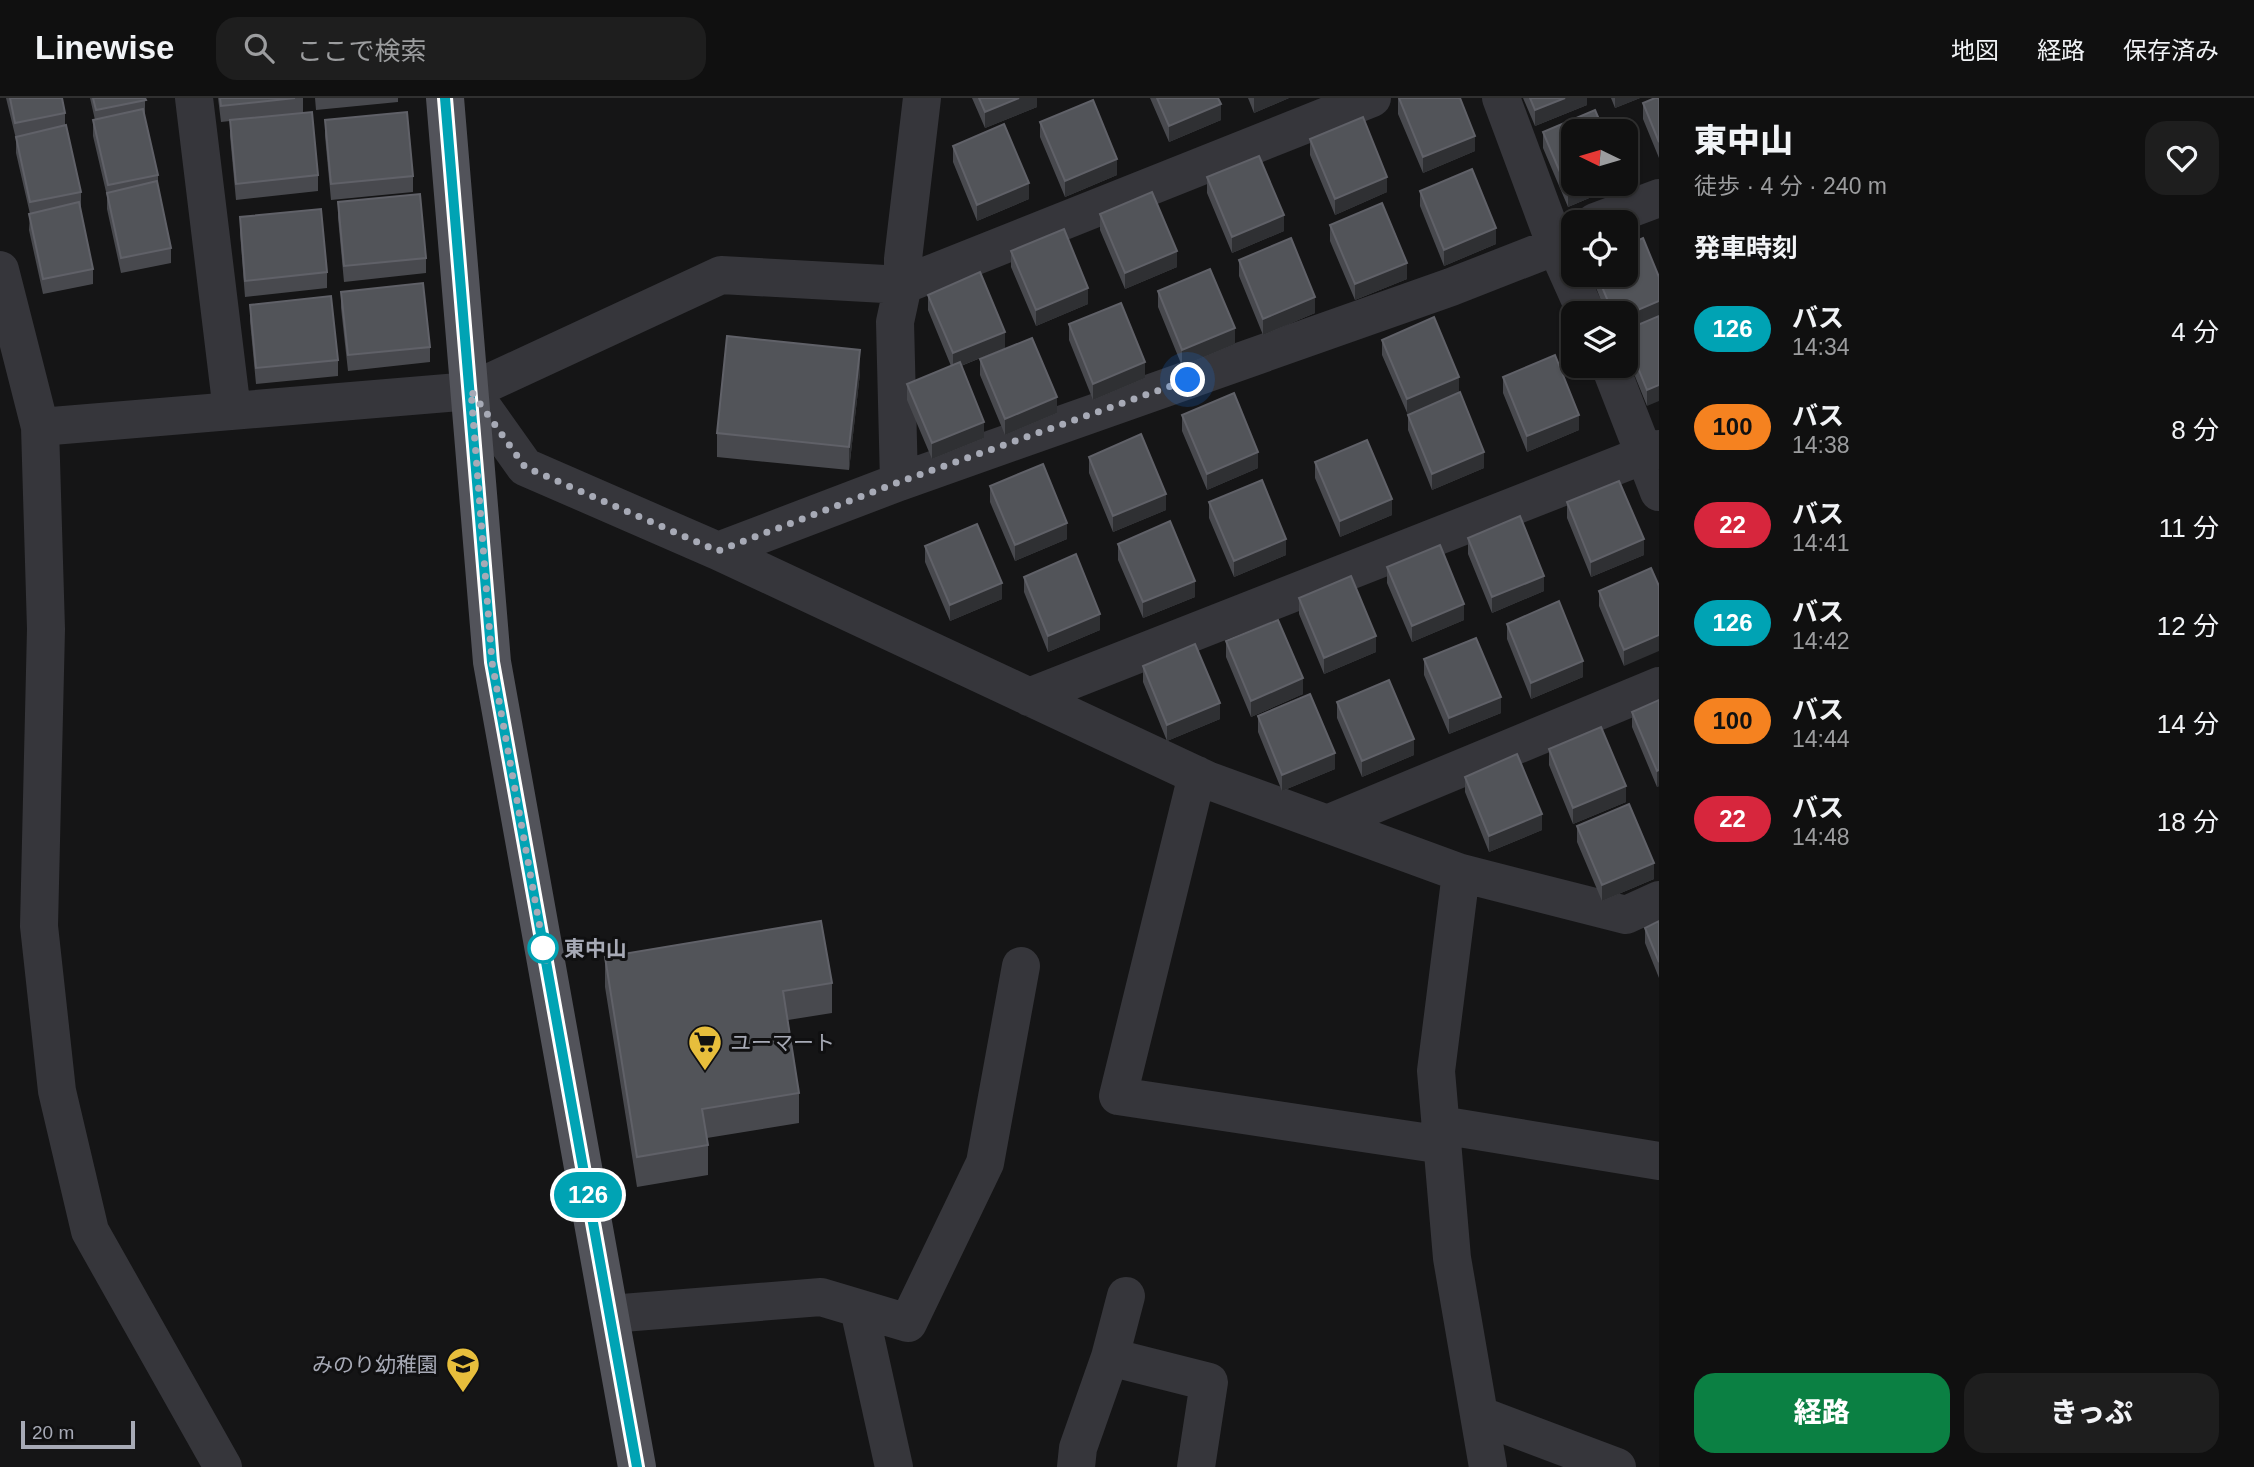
<!DOCTYPE html>
<html lang="ja">
<head>
<meta charset="utf-8">
<style>
  :root { --surface:#101010; --page:#1e1e1e; --text:#f1f3f6; --muted:#9c9d9f; --line:#303030; --accent:#0b8043 }
  body { margin:0; font-family:Arial,"Noto Sans JP",sans-serif; background:var(--page); color:var(--text); height:100vh; display:flex; flex-direction:column; font-size:26px; white-space:nowrap }
  * { box-sizing:border-box; margin:0 }
  p { font-size:23px; color:var(--muted) }
  .icon { flex:none; width:38px; height:38px; fill:none; stroke:currentColor; stroke-width:2; stroke-linecap:round; stroke-linejoin:round }
  .map { position:relative; flex:1; overflow:hidden }
  .sheet { display:flex; flex-direction:column; background:var(--surface); width:595px }
  .sheet>* { flex:none }
  .badge { padding:0 14px; border-radius:23px; font-size:24px; line-height:46px }
  .needle { width:46px; rotate:275deg }
  .controls { position:absolute; left:1561px; top:21px; display:grid; gap:14px }
  .controls a { display:grid; place-items:center; width:77px; height:77px; border-radius:14px; background:var(--surface); box-shadow:0 2px 5px #0004,0 0 0 2px var(--line); font-size:35px }
  .scale { position:absolute; left:21px; bottom:18px; width:114px; box-sizing:border-box; padding-left:7px; border:4px solid #a7aab6; border-top:0; font-size:19px; line-height:24px; white-space:nowrap; color:#a7aab6; -webkit-text-stroke:5px #101011; paint-order:stroke }
  .you { position:absolute; width:35px; height:35px; margin:-18px; border:5px solid #fff; border-radius:50%; background:#1a73e8; box-shadow:0 0 0 10px #1a73e833 }
  .map>.badge { position:absolute; translate:-50% -50%; box-shadow:0 0 0 4px #fff }
  h2 { padding:0 35px; font-size:26px; line-height:63px }
  .round { display:grid; place-items:center; flex:none; width:74px; height:74px; border-radius:21px; background:var(--page) }
  .summary { display:flex; align-items:center; justify-content:space-between; height:119px; padding:0 35px }
  h1 { font-size:33px; font-weight:800; line-height:52px }
  .primary-button { display:flex; gap:14px; margin-top:auto; padding:14px 35px }
  .primary-button a { flex:1; height:80px; border-radius:21px; background:var(--accent); color:#fff; font-size:28px; font-weight:800; line-height:80px; text-align:center }
  .primary-button a+a { background:var(--page); color:var(--text) }
  ul { padding:0; list-style:none }
  li { display:flex; align-items:center; gap:21px; height:98px; padding:0 35px }
  li div { flex:1 }
  li b { display:block; font-size:26px }
  li em { font-style:normal }
  li .badge { min-width:77px; font-weight:700; text-align:center }
  header { display:flex; align-items:center; gap:42px; box-sizing:border-box; height:98px; padding:0 35px; background:var(--surface); border-bottom:2px solid var(--line) }
  header strong { font-size:33px }
  nav { display:flex; gap:38px; margin-inline-start:auto; font-size:24px }
  .search { width:490px; height:63px; background:var(--page); display:flex; align-items:center; gap:18px; box-sizing:border-box; padding:0 24px; border-radius:21px; color:var(--muted); font-size:26px }
  main { display:flex; flex:1; min-height:0 }
  .map>svg:first-child { display:block }
  .lines { fill:none; stroke-linecap:round; stroke-linejoin:round }
  .minor { stroke:#36363b; stroke-width:38 }
  .major { stroke:#52535a; stroke-width:38 }
  .wall { fill:#48494e }
  .shaded-wall { fill:#2f3033 }
  .building { fill:#525459; stroke:#606168; stroke-width:2 }
  .line-casing { stroke:#fff; stroke-width:16 }
  .line { stroke:#00a3b4; stroke-width:10 }
  .walk { stroke:#a7aab6; stroke-width:7; stroke-dasharray:0 12.6 }
  .stop-dot { fill:#fff; stroke:#00a3b4; stroke-width:3.5 }
  .labels { text-anchor:middle; dominant-baseline:central; stroke-width:6; stroke-linejoin:round; paint-order:stroke }
  .stop-label { font-size:21px; font-weight:bold; fill:#a7aab6; stroke:#101011; text-anchor:start }
  .poi-label { font-size:21px; fill:#a7aab6; stroke:#101011; text-anchor:start }
</style>
</head>
<body>
<header>
<strong>Linewise</strong>
<div class="search"><svg class="icon" aria-label="search" viewBox="0 0 24 24"><circle cx="10" cy="10" r="6"/><path d="M15 15l6 6"/></svg>ここで検索</div>
<nav><a>地図</a><a>経路</a><a>保存済み</a></nav>
</header>
<main>
<div class="map">
<svg width="1659" height="1369" viewBox="0 0 1659 1369">
  <rect width="100%" height="100%" fill="#151516"/>
  <g class="lines">
    <path class="minor" d="M194,0L232,313
      M1501,0L1556,148L1586,215
      M1595,124L1659,100
      M0,172L40,329L46,531L39,828L57,993L90,1133L223,1369
      M1610,268L1659,394
      M471,293L525,369L718,453L1207,682L1461,775L1626,817L1659,802
      M40,329L471,293L721,177L903,187L1372,0
      M899,384L895,224L903,187V161L922,0
      M718,453L899,384L1451,189L1556,148L1573,138
      M1029,599L1659,351
      M1197,677L1118,998L1443,1047
      M1327,726L1659,588
      M1461,775L1436,973L1452,1160L1488,1369
      M1441,1027L1659,1063
      M859,1211L894,1369
      M610,1216L821,1199L908,1225L985,1065L1021,868
      M1110,1259L1209,1284L1196,1369
      M1479,1317L1617,1369
      M1076,1369L1078,1350L1110,1259L1126,1198"/>
    <path class="major" d="M445,0L492,564L637,1369"/>
  </g>
  <path class="wall" d="M6,0H62L65,15V27L81,94V109L80,110L93,171V186L43,196L29,132L30,116L16,55V41Z
    M90,0H145V19L158,77V91L171,150V165L121,175L107,111V98L93,38V22H95Z
    M218,0H303V15L318,77V93L236,102L230,38V23L221,24Z
    M315,0H398V4L316,12Z
    M972,0H1037V9L985,30Z
    M1150,0H1218L1221,22L1169,44Z
    M1248,0H1289L1254,15Z
    M1398,0L1475,53L1423,75L1398,16Z
    M1523,0H1587V7L1535,28Z
    M1611,0H1640L1615,10Z
    M1659,0V60L1643,21V5Z
    M325,22L413,78V94L331,102L325,38Z
    M1040,24L1117,77L1065,99L1040,39Z
    M1543,34L1620,86V87L1568,109L1543,50Z
    M1310,41L1387,94L1335,117L1310,57Z
    M953,48L1029,101L977,123L953,64Z
    M1207,79L1284,133L1232,155L1207,95Z
    M1420,93L1496,146L1444,168L1420,108Z
    M338,104L426,160V175L344,184L338,120Z
    M1100,116L1177,169L1125,191L1100,132Z
    M240,119L327,174V190L245,199L240,135Z
    M1330,127L1407,181L1355,202L1330,143Z
    M1011,153L1088,206L1036,228L1011,169Z
    M1239,162L1315,215L1263,237L1239,178Z
    M1591,177H1626L1659,179L1647,308L1626,256V215H1606Z
    M1158,193L1235,246L1182,268L1158,209Z
    M341,194L430,249V264L348,273L341,210Z
    M928,197L1005,250L961,268L984,340L932,361L907,302V286L951,268L928,212Z
    M250,207L338,262V278L256,286L250,223Z
    M1069,226L1145,280L1093,302L1069,242Z
    M1382,242L1459,295L1484,370L1432,392L1408,332V317L1382,257Z
    M980,261L1057,315L1005,337L980,277Z
    M860,275L849,372L717,359V335Z
    M1503,279L1579,332L1527,354L1503,295Z
    M1182,317L1258,370L1207,392L1182,333Z
    M1089,359L1166,412L1113,434L1089,375Z
    M1315,364L1392,417L1340,439L1315,380Z
    M990,388L1067,441L1015,463L990,404Z
    M1209,404L1286,457L1234,479L1209,420Z
    M1567,404L1644,457L1591,479L1567,420Z
    M1468,440L1544,493L1492,515L1468,456Z
    M1118,446L1195,499L1143,520L1118,462Z
    M925,448L1002,501L950,523L925,464Z
    M1387,469L1464,522L1412,544L1387,485Z
    M1651,470L1624,568L1599,508V493Z
    M1024,479L1100,532L1048,554L1024,494Z
    M1299,500L1376,554L1324,576L1299,516Z
    M1507,526L1583,579L1531,601L1507,541Z
    M1226,543L1303,596L1251,619L1226,559Z
    M1424,561L1501,615L1449,636L1424,577Z
    M1143,568L1220,621L1167,643L1143,584Z
    M1659,602V688L1657,689L1632,629V614Z
    M1337,604L1414,657L1362,679L1337,620Z
    M1258,618L1335,671L1282,693L1258,634Z
    M1549,651L1626,704L1573,726L1549,667Z
    M1465,679L1542,732L1489,754L1465,694Z
    M1577,728L1654,781L1602,803L1577,744Z
    M1659,823V880L1645,845V830Z
    M605,859L832,885V915L788,922L799,995V1025L707,1040L708,1047V1077L637,1089L605,889Z"/>
  <path class="shaded-wall" d="M1019,0H1037V9L985,30V14Z
    M1254,0H1289L1254,15Z
    M1565,0H1587V7L1535,28V12Z
    M1615,0H1640L1615,10Z
    M1221,6V22L1169,44V28Z
    M1475,38V53L1423,75V59Z
    M1117,61V77L1065,99V83Z
    M1387,79V94L1335,117V101Z
    M1029,85V101L977,123V107Z
    M1585,86H1620V87L1568,109V93Z
    M1284,117V133L1232,155V139Z
    M1496,130V146L1444,168V152Z
    M1177,153V169L1125,191V175Z
    M1407,165V181L1355,202V186Z
    M1088,190V206L1036,228V212Z
    M1315,199V215L1263,237V221Z
    M1659,203V219L1626,233V217Z
    M1235,230V246L1182,268V252Z
    M1005,234V250L953,271V255Z
    M860,252V275L849,372V349Z
    M1145,264V280L1093,302V286Z
    M1459,279V295L1407,317V301Z
    M1659,287V303L1647,308V292Z
    M1057,299V315L1005,337V321Z
    M1579,317V332L1527,354V338Z
    M984,324V340L932,361V345Z
    M1258,354V370L1207,392V376Z
    M1484,354V370L1432,392V376Z
    M1166,396V412L1113,434V418Z
    M1392,401V417L1340,439V423Z
    M1067,425V441L1015,463V447Z
    M1286,441V457L1234,479V463Z
    M1644,441V457L1591,479V464Z
    M1544,478V493L1492,515V499Z
    M1195,483V499L1143,520V504Z
    M1002,485V501L950,523V507Z
    M1464,506V522L1412,544V528Z
    M1100,516V532L1048,554V538Z
    M1659,537V553L1624,568V552Z
    M1376,538V554L1324,576V560Z
    M1583,563V579L1531,601V585Z
    M1303,580V596L1251,619V603Z
    M1501,599V615L1449,636V620Z
    M1220,605V621L1167,643V627Z
    M1414,641V657L1362,679V663Z
    M1335,655V671L1282,693V677Z
    M1659,672V688L1657,689V673Z
    M1626,688V704L1573,726V710Z
    M1542,716V732L1489,754V738Z
    M1654,765V781L1602,803V787Z"/>
  <path class="building" d="M10,0H62L65,15L15,25Z
    M93,0H145L146,2L96,12Z
    M220,0H295L221,8Z
    M979,0H1019L985,14Z
    M1157,0H1218L1221,6L1169,28Z
    M1399,0H1460L1475,38L1423,59Z
    M1530,0H1565L1535,12Z
    M1655,0H1659V44L1643,5Z
    M1093,2L1117,61L1065,83L1040,24Z
    M143,11L158,77L108,87L93,22Z
    M1595,12L1604,33H1573V86H1585L1568,93L1543,34Z
    M312,14L318,77L236,86L230,22Z
    M407,14L413,78L331,86L325,22Z
    M1363,19L1387,79L1335,101L1310,41Z
    M1004,26L1029,85L977,107L953,48Z
    M66,27L81,94L30,104L16,39Z
    M1259,58L1284,117L1232,139L1207,79Z
    M1472,71L1496,130L1444,152L1420,93Z
    M157,83L171,150L121,160L107,95Z
    M1152,94L1177,153L1125,175L1100,116Z
    M420,96L426,160L344,168L338,104Z
    M79,104L93,171L43,181L29,116Z
    M1382,105L1407,165L1355,186L1330,127Z
    M321,111L327,174L245,183L240,119Z
    M1064,131L1088,190L1036,212L1011,153Z
    M1291,140L1315,199L1263,221L1239,162Z
    M1643,140L1659,179V203L1626,217V215H1613L1597,177H1626V148Z
    M1210,171L1235,230L1182,252L1158,193Z
    M980,174L1005,234L953,255L928,197Z
    M423,185L430,249L348,257L341,194Z
    M331,198L338,262L256,270L250,207Z
    M1121,205L1145,264L1093,286L1069,226Z
    M1659,218V287L1647,292L1626,240V232Z
    M1434,219L1459,279L1407,301L1382,242Z
    M727,238L860,252L849,349L717,335Z
    M1032,240L1057,299L1005,321L980,261Z
    M1555,257L1579,317L1527,338L1503,279Z
    M960,264L984,324L932,345L907,286Z
    M1460,294L1484,354L1432,376L1408,317Z
    M1234,295L1258,354L1207,376L1182,317Z
    M1141,336L1166,396L1113,418L1089,359Z
    M1367,342L1392,401L1340,423L1315,364Z
    M1043,366L1067,425L1015,447L990,388Z
    M1262,382L1286,441L1234,463L1209,404Z
    M1619,383L1644,441L1591,464L1567,404Z
    M1520,418L1544,478L1492,499L1468,440Z
    M1170,423L1195,483L1143,504L1118,446Z
    M977,426L1002,485L950,507L925,448Z
    M1440,447L1464,506L1412,528L1387,469Z
    M1076,456L1100,516L1048,538L1024,479Z
    M1651,470L1659,488V537L1624,552L1599,493Z
    M1351,478L1376,538L1324,560L1299,500Z
    M1559,503L1583,563L1531,585L1507,526Z
    M1278,522L1303,580L1251,603L1226,543Z
    M1476,540L1501,599L1449,620L1424,561Z
    M1195,546L1220,605L1167,627L1143,568Z
    M1389,582L1414,641L1362,663L1337,604Z
    M1310,596L1335,655L1282,677L1258,618Z
    M1659,602V672L1657,673L1632,614Z
    M1601,629L1626,688L1573,710L1549,651Z
    M1517,656L1542,716L1489,738L1465,679Z
    M1629,706L1654,765L1602,787L1577,728Z
    M821,823L832,885L783,893L799,995L702,1011L708,1047L637,1059L605,859Z
    M1659,823V864L1645,830Z"/>
  <g class="lines">
    <g class="line-casing">
      <path id="line" d="M445,0L492,564L637,1369"/>
    </g>
    <use href="#line" class="line"/>
    <path class="walk" d="M543,850L546,863L492,564L471,293L525,369L718,453L899,384L1188,282"/>
  </g>
  <defs>
    <g id="supermarket-pin" transform="scale(1.75)"><path d="M0 17L-7.5 6A9.5 9.5 0 1 1 7.5 6Z" fill="#e7be3c" stroke="#101011"/><path d="M-6-5.5h2.5l.6 2H6L4.5 2H-2.5L-4.4-4H-6ZM-1.5 3.2a1.3 1.3 0 1 0 .1 0ZM3 3.2a1.3 1.3 0 1 0 .1 0Z" fill="#111"/></g>
    <g id="school-pin" transform="scale(1.75)"><path d="M0 17L-7.5 6A9.5 9.5 0 1 1 7.5 6Z" fill="#e7be3c" stroke="#101011"/><path d="M0-5L7-2L0 1L-7-2ZM-4 1L0 2.5L4 1V4Q0 6-4 4Z" fill="#111"/></g>
  </defs>
  <g fill-rule="evenodd">
    <use href="#supermarket-pin" x="705" y="944"/>
    <use href="#school-pin" x="463" y="1266"/>
  </g>
  <circle class="stop-dot" cx="543" cy="850" r="14"/>
  <g class="labels">
    <g class="stop-label">
      <text x="564" y="850">東中山</text>
    </g>
    <g class="poi-label">
      <text x="730" y="944">ユーマート</text>
      <text x="438" y="1266" text-anchor="end">みのり幼稚園</text>
    </g>
  </g>
</svg>
<div class="controls">
<a><svg class="needle" viewBox="-14 -14 28 28"><path d="M0-13l5 13h-10z" fill="#e53935"/><path d="M0 13l5-13h-10z" fill="#9c9d9f"/></svg></a>
<a><svg class="icon" aria-label="locate" viewBox="0 0 24 24"><circle cx="12" cy="12" r="6"/><path d="M12 2v4M12 18v4M2 12h4M18 12h4"/></svg></a>
<a><svg class="icon" aria-label="layers" viewBox="0 0 24 24"><path d="M12 4l9 5-9 5-9-5zM3 14l9 5 9-5"/></svg></a>
</div>
<div class="scale">20 m</div>
<div class="you" style="left:1188px;top:282px"></div>
<b class="badge" style="left:588px;top:1097px;background:#00a3b4;color:#fff">126</b>
</div>
<section class="sheet">
<div class="summary"><div><h1>東中山</h1><p>徒歩 · 4 分 · 240 m</p></div><a class="round"><svg class="icon" aria-label="heart" viewBox="0 0 24 24"><path d="M12 20l-8-8c-3-5 5-10 8-4 3-6 11-1 8 4z"/></svg></a></div>
<h2>発車時刻</h2>
<ul>
<li><span class="badge" style="background:#00a3b4;color:#fff">126</span><div><b>バス</b><p>14:34</p></div><em>4 分</em></li>
<li><span class="badge" style="background:#f58220;color:#111">100</span><div><b>バス</b><p>14:38</p></div><em>8 分</em></li>
<li><span class="badge" style="background:#d7263d;color:#fff">22</span><div><b>バス</b><p>14:41</p></div><em>11 分</em></li>
<li><span class="badge" style="background:#00a3b4;color:#fff">126</span><div><b>バス</b><p>14:42</p></div><em>12 分</em></li>
<li><span class="badge" style="background:#f58220;color:#111">100</span><div><b>バス</b><p>14:44</p></div><em>14 分</em></li>
<li><span class="badge" style="background:#d7263d;color:#fff">22</span><div><b>バス</b><p>14:48</p></div><em>18 分</em></li>
</ul>
<div class="primary-button"><a>経路</a><a>きっぷ</a></div>
</section>
</main>
</body>
</html>
